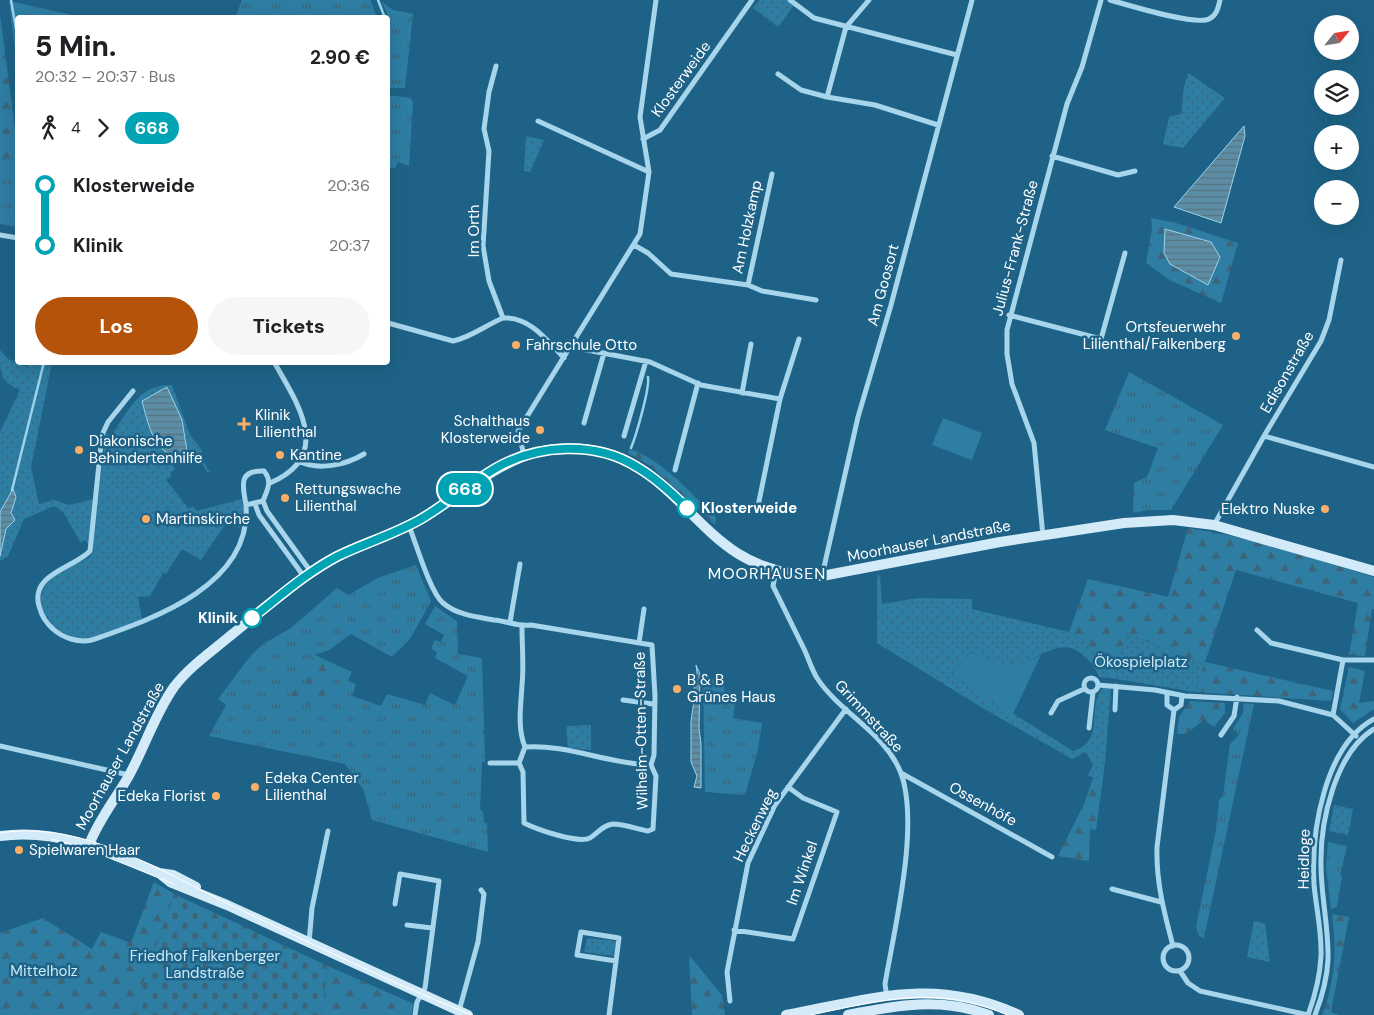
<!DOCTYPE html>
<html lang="de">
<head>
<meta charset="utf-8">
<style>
  :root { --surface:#fff; --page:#f6f6f6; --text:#202124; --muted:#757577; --accent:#b45309 }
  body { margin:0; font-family:"DM Sans",sans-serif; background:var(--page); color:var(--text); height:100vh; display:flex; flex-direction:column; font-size:19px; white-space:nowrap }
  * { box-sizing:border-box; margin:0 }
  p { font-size:16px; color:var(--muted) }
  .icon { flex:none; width:28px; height:28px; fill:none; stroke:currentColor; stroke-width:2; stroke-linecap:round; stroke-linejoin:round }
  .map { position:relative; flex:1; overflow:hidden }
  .panel { position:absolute; left:15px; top:15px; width:375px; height:350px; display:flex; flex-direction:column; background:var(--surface); border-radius:5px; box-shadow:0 5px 20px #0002 }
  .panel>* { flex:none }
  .badge { padding:0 10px; border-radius:16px; font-size:18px; line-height:32px }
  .needle { width:32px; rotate:60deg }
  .buttons { position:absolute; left:1314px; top:15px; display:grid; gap:10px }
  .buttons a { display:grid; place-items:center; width:45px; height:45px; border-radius:50%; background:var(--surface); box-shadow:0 5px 20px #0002; font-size:25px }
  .map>.badge { position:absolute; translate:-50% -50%; box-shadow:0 0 0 2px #fff }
  .legs { display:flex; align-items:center; gap:8px; height:55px; padding:0 20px; font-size:16px }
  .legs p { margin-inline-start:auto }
  .headline { display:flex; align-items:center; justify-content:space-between; height:85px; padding:0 20px }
  h1 { font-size:28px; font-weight:800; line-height:38px }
  .button { display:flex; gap:10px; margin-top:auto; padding:10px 20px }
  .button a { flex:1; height:58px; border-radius:30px; background:var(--accent); color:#fff; font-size:20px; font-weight:800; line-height:58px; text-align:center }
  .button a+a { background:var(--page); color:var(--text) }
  ul { padding:0 20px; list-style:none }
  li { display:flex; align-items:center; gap:18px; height:60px; font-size:19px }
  li i { display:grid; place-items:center; width:8px; height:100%; margin:0 6px; background:currentColor }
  li i::after { content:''; width:12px; height:12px; margin:-6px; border:4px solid; border-radius:50%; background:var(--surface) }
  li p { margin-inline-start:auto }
  li:first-child i { background:linear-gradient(#0000 50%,currentColor 0) }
  li:last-child i { background:linear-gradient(currentColor 50%,#0000 0) }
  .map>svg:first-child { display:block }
  .grass { fill:url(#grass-tufts) }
  .forest { fill:url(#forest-firs) }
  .cemetery { fill:url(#cemetery-stones) }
  .park { fill:url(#park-dots) }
  .garden { fill:#2e7da3 }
  .water { fill:url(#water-rules); stroke:#9ad3ec }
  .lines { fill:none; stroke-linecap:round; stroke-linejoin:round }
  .stream { stroke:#9ad3ec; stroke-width:2.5 }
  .street { stroke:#a7d5eb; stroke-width:5 }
  .secondary { stroke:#d3ebf8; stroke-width:10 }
  .tram { stroke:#fff; stroke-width:1 }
  .line-1-casing { stroke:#fff; stroke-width:11 }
  .line-1 { stroke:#00a3b4; stroke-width:8 }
  .poi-dot { fill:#faae66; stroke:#1e6387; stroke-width:2 }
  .stop-1-dot { fill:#fff; stroke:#00a3b4; stroke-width:2.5 }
  .labels { text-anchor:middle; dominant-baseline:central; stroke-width:5; stroke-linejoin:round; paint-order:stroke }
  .street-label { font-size:15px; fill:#fff; stroke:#1e6387 }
  .poi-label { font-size:15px; fill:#fff; stroke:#1e6387; text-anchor:start }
  .stop-label { font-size:15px; font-weight:bold; fill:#fff; stroke:#1e6387; text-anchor:start }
  .park-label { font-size:15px; fill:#cceaf8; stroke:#1e6387 }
  .neighbourhood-label { font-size:16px; letter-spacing:1px; fill:#fff; stroke:#1e6387 }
</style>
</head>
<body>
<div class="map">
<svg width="1374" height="1015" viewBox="0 0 1374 1015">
  <defs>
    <pattern id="grass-tufts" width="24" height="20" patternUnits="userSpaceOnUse" patternTransform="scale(1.25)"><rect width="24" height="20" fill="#2e7da3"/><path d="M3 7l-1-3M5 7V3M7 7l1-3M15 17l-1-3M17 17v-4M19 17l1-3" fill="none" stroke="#3d6478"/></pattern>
    <pattern id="forest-firs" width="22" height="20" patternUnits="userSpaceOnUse" patternTransform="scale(1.25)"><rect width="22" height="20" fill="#2e7da3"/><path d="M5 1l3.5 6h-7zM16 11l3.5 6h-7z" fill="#3d6478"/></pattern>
    <pattern id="cemetery-stones" width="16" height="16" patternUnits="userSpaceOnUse" patternTransform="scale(1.25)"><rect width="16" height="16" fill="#2e7da3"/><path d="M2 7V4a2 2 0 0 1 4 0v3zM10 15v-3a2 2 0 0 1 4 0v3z" fill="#3d6478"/></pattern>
    <pattern id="park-dots" width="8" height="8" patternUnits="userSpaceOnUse" patternTransform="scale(1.25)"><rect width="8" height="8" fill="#2e7da3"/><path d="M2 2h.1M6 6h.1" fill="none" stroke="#3d6478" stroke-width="1.8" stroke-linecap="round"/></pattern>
    <pattern id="water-rules" width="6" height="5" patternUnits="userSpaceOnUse" patternTransform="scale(1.25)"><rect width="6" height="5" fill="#5c8da5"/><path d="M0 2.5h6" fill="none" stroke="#567381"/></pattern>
  </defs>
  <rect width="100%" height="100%" fill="#1e6387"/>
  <path class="grass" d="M242,0H370L377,17L235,18Z
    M9,1L82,17L18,18L17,68Z
    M382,2L393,10L413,14L405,88H388V21L390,20Z
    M388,95L410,98L413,102L409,166L398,162L395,168L388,167Z
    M0,159L17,163V227L0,224Z
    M1129,372L1223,425L1171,510H1147L1133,513L1134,483L1147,477L1158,448L1105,430Z
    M416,565L431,601L410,639L392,657L351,634L329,650L314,655L352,672L348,681L356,684L352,696L381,706L387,694L425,705L430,693L455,705L468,676L435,658L437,652L431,649L435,640L441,642L444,635L425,624L435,606L457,621L458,654L482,658L485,762H482L480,810L483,811L484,823H487L488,852L372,820L363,789L345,764L209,736L226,705L218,699L251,655L263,644L291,628L337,588L348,595L380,577Z
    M703,677L725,680L724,691L732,692L730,702L735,703L733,718L762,723L758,750L745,795L705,792Z
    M1244,703L1254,704L1204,938L1199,936L1196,927L1216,830L1219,800L1223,796L1230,744L1239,735L1233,729L1243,713Z
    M1328,842L1347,846L1340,876L1342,877L1337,907L1331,909L1326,867Z"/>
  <path class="forest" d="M0,14L17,144V163L0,159Z
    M1151,218L1176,223L1238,243L1221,303L1170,280L1146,263L1152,229Z
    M630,449C663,460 691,494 716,517L715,525L651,466L628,453Z
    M1188,528C1251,537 1313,559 1374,577V609H1372L1365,656L1349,655L1358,603L1236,570L1205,662L1333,691L1331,701L1195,692L1204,665L1126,633L1116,679L1109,678C1102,660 1086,642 1069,632L1088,579L1168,597Z
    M313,654L328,661L323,681L327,692L308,705L294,701L289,691L306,685L300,675Z
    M1349,667L1365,671L1359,703L1374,701V709L1353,723L1340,709Z
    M1190,701L1225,703V713L1214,727L1204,720L1186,734H1177L1179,717Z
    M1105,763L1096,830L1090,829L1089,861L1058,856L1084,804L1093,778L1097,779Z
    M154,882L174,894L132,1015H0V933L43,918L92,949L101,932L131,943Z
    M1332,914L1349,917L1331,1012L1339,1015H1322C1335,982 1337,950 1332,914Z
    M689,955L722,995L725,1015H692Z
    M328,966L414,1004L411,1015H321Z"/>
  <path class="cemetery" d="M174,894L328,966L321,1015H132Z"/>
  <path class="park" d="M760,0H787L794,5L778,27L753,8Z
    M1188,73L1225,98L1183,148L1163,144L1169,117L1181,114L1184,87Z
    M526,136L544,140L530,172L524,171Z
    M0,350L8,359L27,367L28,363H52L31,467L39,504L54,500L69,505L98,498L106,433L111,436C127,413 139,383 172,385L190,435L203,452L199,454L210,472H207L199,458L194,461L186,455L172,464L175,469L170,473L171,477L166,480L189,509L193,506L197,511L242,499L244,510L240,528L227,522L201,560L182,549L166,574L163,573L150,596L138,597L142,620C125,626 105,636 87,639C63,642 32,614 43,590C51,573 75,565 90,557L94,551L85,540L81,543L63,512L54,506L24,519L8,556L0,561V432L20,390C0,380 0,376 0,350Z
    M877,575L880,576L882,604L918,598L972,599V609L1069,632C1088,643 1101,657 1109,678L1099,677C1096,668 1090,661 1083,655C1059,633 1036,664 1011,665C996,665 982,659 970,652L952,675L1073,751C1107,741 1085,709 1103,688H1111L1105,763L1097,779L1088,775L1093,765L1086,752L1072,759L986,710L877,643Z
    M1126,633L1204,665L1195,692L1116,679Z
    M591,725V750L568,748L566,726Z
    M1334,805L1353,809L1348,835L1329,831Z
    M1254,921L1265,924L1270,962L1247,957Z
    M587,938L616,941L614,956L584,952Z"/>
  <path class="garden" d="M943,418L982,433L972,460L932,445Z
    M970,652C993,665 1017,669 1041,655L1013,714L952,675Z"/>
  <path class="water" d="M1244,126L1245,136L1221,223L1174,207Z
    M1165,229L1211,242L1220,257L1208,285L1170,264L1164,253Z
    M167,387L182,420L187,451L174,457C152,447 148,423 142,401Z
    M13,489L16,497L11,513L15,520L6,529L0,556V512Z
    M696,665L700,674L699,729L701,744V788L694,787L697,776L691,762V721L695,694L693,680L697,673Z"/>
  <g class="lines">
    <path class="stream" d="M11,0L18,40
      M378,0L385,18
      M631,448C636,436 650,388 648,377
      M12,490L44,362"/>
    <path class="street" d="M790,0L814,18L957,55
      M869,0L846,27L827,97L875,105L938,125
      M1110,0C1128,5 1195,26 1209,19C1217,15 1218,8 1220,0
      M496,66L489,92L484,129L489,151L483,246L489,281L503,318C529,316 547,340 564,358
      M778,74L801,90L827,97
      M538,121L649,172
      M643,139L660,130L752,0
      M1052,156L1118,175L1135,171
      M0,235L18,238
      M634,245L648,253L671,274L748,285L772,174
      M748,285L762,291L816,300
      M1009,315L1101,339L1125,253
      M388,323L453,341C470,338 486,325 503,318
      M571,347L650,362L701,385L780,399L758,506
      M133,391L108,422L102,435L90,551C74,568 30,574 39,606C41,614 46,623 53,629C63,638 78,643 92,640C152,619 252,586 246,505
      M742,393L751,344
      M780,399L799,339
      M584,423L604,353
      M624,436L646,361
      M1264,436L1321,341L1329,320L1341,260
      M524,455L518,431L640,234L649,172L640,117L656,0
      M299,461C318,471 346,465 364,454
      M675,470L698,383
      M270,483C334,456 298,404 274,362
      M263,501L246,505C243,487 237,470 264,471C273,482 267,490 263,501L267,511L311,572
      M255,504L259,515L305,578
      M1214,525L1264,436L1374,467
      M409,526C416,543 430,592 443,603C457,615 477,617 494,620C507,621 519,627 531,625L652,645L655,696L654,755L651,765L656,776L653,829L648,831C637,829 624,824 613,824C603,825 598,833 590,838C578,844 536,829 524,823L523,772L519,763L525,747C517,728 521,705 522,685C524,666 522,646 522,627
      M1043,536L1034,443L1012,384L1007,354V330L1067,104L1082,67L1101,0
      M776,571L773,586C784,608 794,629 805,651C809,660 812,670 817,678C840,713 884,732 900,771C921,822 894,930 885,984L887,998
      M822,576L858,417L891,305L972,0
      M510,622L520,564
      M1257,630L1271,643L1343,660L1333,715
      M639,643L644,609
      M1343,660H1374
      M1084 685a7 7 0 1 1 14 0a7 7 0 1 1-14 0Z
      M1098,685L1155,690L1185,696L1279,701L1333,715L1356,736
      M1167,693V705L1174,710L1181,705L1182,696
      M623,700L653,704
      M1115,710L1116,686
      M1051,713L1058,701L1084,689
      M1089,728L1093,692
      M1221,735L1234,716L1237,697
      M0,746L129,775
      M525,747C567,744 608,764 651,765
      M490,763H519
      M901,773L1052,857
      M1112,889L1161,902
      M395,904L400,874L439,881L425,988L417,1002L415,1015
      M407,925L432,928
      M734,930L793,939L837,812L803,798L788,787
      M309,943L312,908L328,831
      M1163 958a13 13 0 1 1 26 0a13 13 0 1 1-26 0Z
      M1173,946C1164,912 1156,882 1157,847L1174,710
      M1180,971L1188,983L1200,991L1308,1015
      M730,1001L727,972L748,863L775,805L846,709
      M459,1011L478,942L484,894L481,890
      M609,1015L619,938L581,932L577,955L616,961
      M1308,1015C1315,996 1320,976 1321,956C1322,931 1316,908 1314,884C1311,832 1324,746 1374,719
      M1315,1015C1322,997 1327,979 1328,960C1329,928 1321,897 1321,865C1320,822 1335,753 1374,729"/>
    <path class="secondary" d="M0,836C57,828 108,851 159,873L173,875L196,887
      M89,845C98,821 114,801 127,779C144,750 154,715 174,687C189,667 211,652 230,636C264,609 298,578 336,557C364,542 395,535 422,518C484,482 522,434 602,452C661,466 689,522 737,553C764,570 791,575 822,576L1000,542L1124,523L1173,520L1214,525L1374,571
      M159,873L170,882L227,905L468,1015
      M786,1015C872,999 934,976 1019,1015
      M848,1015C896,1005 942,997 989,1015"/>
    <path class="tram" d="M0,833C84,819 169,876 241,910C317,946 394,984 472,1015
      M52,839L82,847L174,884
      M810,1015C883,1000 936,984 1008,1015"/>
  </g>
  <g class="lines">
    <g class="line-1-casing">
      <path id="line-1" d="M252,618C279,597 307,572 338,556C365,543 395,534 421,519C447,504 470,483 496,468C538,444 596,441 637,467C656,478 672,493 687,508"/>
    </g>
    <use href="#line-1" class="line-1"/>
  </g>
  <g class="poi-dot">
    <circle cx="1236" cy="336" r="5"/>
    <circle cx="516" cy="345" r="5"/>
    <path d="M241.5 416.5h5v5h5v5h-5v5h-5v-5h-5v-5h5z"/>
    <circle cx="540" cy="430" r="5"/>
    <circle cx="79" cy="450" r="5"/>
    <circle cx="280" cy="455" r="5"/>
    <circle cx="285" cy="498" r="5"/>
    <circle cx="1325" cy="509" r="5"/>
    <circle cx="146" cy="519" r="5"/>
    <circle cx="677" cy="689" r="5"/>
    <circle cx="255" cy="787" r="5"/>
    <circle cx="216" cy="796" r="5"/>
    <circle cx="19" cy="850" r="5"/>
  </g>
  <g class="stop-1-dot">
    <circle cx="687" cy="508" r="9"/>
    <circle cx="252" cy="618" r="9"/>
  </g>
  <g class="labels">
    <g class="street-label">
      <text transform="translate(681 79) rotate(-54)">Klosterweide</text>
      <text transform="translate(747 227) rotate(-78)">Am Holzkamp</text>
      <text transform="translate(474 231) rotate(-90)">Im Orth</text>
      <text transform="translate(1015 248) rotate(-75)">Julius-Frank-Straße</text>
      <text transform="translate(883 285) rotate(-75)">Am Goosort</text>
      <text transform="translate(1287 372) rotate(-60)">Edisonstraße</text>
      <text transform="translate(929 541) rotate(-11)">Moorhauser Landstraße</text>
      <text transform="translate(869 716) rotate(47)">Grimmstraße</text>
      <text transform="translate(641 731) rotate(-91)">Wilhelm-Otten-Straße</text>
      <text transform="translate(120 756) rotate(-61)">Moorhauser Landstraße</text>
      <text transform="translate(983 804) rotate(29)">Ossenhöfe</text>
      <text transform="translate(755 825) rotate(-64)">Heckenweg</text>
      <text transform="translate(1304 859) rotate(-89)">Heidloge</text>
      <text transform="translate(802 873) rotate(-71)">Im Winkel</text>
    </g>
    <g class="poi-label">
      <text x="1226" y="327" text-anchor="end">Ortsfeuerwehr<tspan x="1226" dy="17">Lilienthal/Falkenberg</tspan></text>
      <text x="526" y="345">Fahrschule Otto</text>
      <text x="255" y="415">Klinik<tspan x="255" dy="17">Lilienthal</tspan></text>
      <text x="530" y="421" text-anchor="end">Schalthaus<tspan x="530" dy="17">Klosterweide</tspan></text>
      <text x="89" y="441">Diakonische<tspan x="89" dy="17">Behindertenhilfe</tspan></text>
      <text x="290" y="455">Kantine</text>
      <text x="295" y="489">Rettungswache<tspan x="295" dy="17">Lilienthal</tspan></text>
      <text x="1315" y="509" text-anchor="end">Elektro Nuske</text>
      <text x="156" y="519">Martinskirche</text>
      <text x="687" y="680">B &amp; B<tspan x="687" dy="17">Grünes Haus</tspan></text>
      <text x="265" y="778">Edeka Center<tspan x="265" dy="17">Lilienthal</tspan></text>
      <text x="206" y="796" text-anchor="end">Edeka Florist</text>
      <text x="29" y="850">Spielwaren Haar</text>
    </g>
    <g class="stop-label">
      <text x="701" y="508">Klosterweide</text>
      <text x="238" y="618" text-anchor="end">Klinik</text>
    </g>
    <g class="park-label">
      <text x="1141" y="662">Ökospielplatz</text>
      <text x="205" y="956">Friedhof Falkenberger<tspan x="205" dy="17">Landstraße</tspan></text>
      <text x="44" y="971">Mittelholz</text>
    </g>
    <g class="neighbourhood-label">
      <text x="767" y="573">MOORHAUSEN</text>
    </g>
  </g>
</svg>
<div class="buttons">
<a><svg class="needle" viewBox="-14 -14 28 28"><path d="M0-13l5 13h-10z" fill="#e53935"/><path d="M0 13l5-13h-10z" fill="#757577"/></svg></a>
<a><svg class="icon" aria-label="layers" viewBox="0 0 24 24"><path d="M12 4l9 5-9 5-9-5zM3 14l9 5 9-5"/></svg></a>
<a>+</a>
<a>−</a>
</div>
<b class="badge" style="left:465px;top:489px;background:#00a3b4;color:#fff">668</b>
<section class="panel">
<div class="headline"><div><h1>5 Min.</h1><p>20:32 – 20:37 · Bus</p></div><b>2.90 €</b></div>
<div class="legs"><svg class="icon" aria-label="walk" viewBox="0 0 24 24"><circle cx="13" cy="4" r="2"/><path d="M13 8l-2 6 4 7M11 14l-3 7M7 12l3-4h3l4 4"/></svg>4<svg class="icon" aria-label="forward" viewBox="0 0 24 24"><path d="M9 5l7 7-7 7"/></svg><b class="badge" style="background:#00a3b4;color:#fff">668</b></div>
<ul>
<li><i style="color:#00a3b4"></i><b>Klosterweide</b><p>20:36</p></li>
<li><i style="color:#00a3b4"></i><b>Klinik</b><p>20:37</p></li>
</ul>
<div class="button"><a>Los</a><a>Tickets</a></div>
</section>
</div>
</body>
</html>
